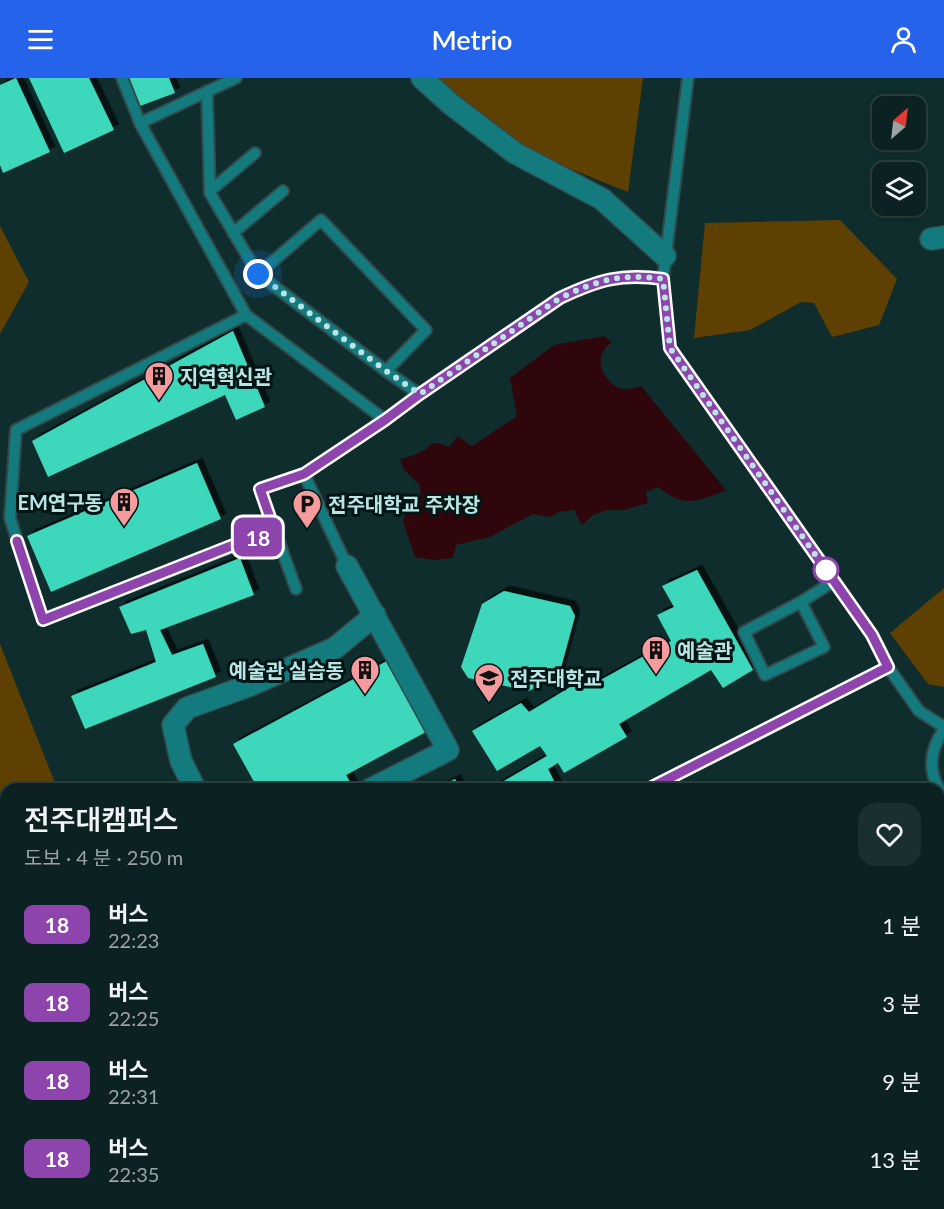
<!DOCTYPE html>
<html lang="ko">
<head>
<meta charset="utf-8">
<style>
  :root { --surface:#0c2222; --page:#1a2f2f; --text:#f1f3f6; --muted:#9aa4a5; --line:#2c3f40; --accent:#2563eb }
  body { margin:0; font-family:Lato,"Noto Sans KR",sans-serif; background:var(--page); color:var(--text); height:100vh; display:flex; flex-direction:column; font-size:22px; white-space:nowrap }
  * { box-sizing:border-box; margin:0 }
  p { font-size:20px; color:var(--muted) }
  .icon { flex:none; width:33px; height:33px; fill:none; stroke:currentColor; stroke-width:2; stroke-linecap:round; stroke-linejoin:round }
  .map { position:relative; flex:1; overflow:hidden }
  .sheet { position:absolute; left:0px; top:705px; width:945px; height:426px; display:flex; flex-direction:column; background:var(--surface); border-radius:18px 18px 0 0; box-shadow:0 3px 9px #0003,0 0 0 2px var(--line) }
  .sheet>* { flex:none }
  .badge { padding:0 12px; border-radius:9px; font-size:21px; line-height:39px }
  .needle { width:39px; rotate:28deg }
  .buttons { position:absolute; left:872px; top:18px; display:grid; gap:12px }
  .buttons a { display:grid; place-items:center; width:54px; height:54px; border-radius:12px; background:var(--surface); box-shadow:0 3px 9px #0003,0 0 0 2px var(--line); font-size:30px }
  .you { position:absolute; width:30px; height:30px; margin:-15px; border:4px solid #fff; border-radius:50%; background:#1a73e8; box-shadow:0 0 0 9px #1a73e833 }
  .map>.badge { position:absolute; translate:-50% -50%; box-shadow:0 0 0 3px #fff }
  .round { display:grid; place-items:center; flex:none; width:63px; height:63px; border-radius:18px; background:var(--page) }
  .head { display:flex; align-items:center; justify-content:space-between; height:102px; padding:0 24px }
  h1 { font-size:28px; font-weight:600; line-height:45px }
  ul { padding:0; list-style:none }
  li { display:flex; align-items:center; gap:18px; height:78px; padding:0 24px }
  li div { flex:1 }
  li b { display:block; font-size:22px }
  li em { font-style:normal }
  li .badge { min-width:66px; font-weight:700; text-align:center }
  header { display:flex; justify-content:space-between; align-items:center; height:78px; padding:0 24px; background:var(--accent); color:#fff; font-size:27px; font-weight:600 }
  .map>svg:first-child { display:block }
  .green { fill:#5f4003 }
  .water { fill:#2f060b }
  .building { fill:#3cd7bb; filter:url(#shadow) }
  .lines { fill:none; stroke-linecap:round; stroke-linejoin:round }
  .lane-casing { stroke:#314b4c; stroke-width:14 }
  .street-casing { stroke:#314b4c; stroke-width:24 }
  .lane { stroke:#137b7e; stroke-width:10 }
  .street { stroke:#137b7e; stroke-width:21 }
  .line-casing { stroke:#fff; stroke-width:14 }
  .line { stroke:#8e44ad; stroke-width:9 }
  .walk { stroke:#bbe5e5; stroke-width:6; stroke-dasharray:0 10.8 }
  .stop-dot { fill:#fff; stroke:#8e44ad; stroke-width:3 }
  .labels { text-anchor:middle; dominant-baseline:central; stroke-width:6; stroke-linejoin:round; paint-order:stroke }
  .poi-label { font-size:20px; font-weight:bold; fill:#bbe5e5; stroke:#001516; text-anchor:start }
</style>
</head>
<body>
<header><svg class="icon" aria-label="menu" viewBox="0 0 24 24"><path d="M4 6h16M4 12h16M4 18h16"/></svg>Metrio<svg class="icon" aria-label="person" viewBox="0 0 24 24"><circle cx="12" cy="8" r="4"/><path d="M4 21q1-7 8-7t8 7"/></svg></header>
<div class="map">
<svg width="944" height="1131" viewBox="0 0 944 1131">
  <defs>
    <filter id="shadow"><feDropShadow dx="5.5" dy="-5.5" stdDeviation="0" flood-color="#0009"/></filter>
  </defs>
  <rect width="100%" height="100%" fill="#102d2d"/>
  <path class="green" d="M436,0H643L628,114L531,75Z
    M840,142L897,201L879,247L832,259L814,225L801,224L750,252L694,260L705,145Z
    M0,148L29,204L0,256Z
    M944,510V609L928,606L890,555Z
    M0,566L57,710L6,711V852L0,869Z
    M281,1125H522L543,1131H279Z"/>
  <path class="water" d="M605,258L612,265C593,274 600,300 617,309C624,313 633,310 641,308L726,412C697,424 684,430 658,409L646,414L648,425L624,432H607L593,437L582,447L574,432L559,434L550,439L533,436L490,459L456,467L453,480L433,482L415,479L403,443L406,431L421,417L419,406L404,392L400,381C407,379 413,378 419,375C434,370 425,359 449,369L458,358L472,368L517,338L510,300L554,267Z"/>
  <path class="building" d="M16,0L50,74L3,95L0,87V7Z
    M29,0H89L114,52L64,75Z
    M129,0H169L175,15L140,28Z
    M233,253L265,329L236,342L225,317L48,399L32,363Z
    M197,385L221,441L51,514L27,458Z
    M240,480L254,517L160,552L172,577L203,566L216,599L85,651L71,618L156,584L146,552L131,556L119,529Z
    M697,492L753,592L723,610L711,592L619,646L627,659L564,695L558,685L548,691L558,711H490L547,678L540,668L497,693L472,653L521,625L529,634L582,602L588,609L671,563L657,537L674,529L662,508Z
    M504,513L570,528L575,538L559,597L529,613L468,600L461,589L482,526Z
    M387,583L426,654L346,697L354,711H258L233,666Z
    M455,701L460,711H437Z
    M939,885L944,886V965L939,964Z
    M5,1068L6,1125H38L36,1131H0V1086Z
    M99,1125H269L268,1131H97Z"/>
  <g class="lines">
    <g class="lane-casing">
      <path id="lane" d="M122,0L140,45L246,237L385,342L419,316L560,220C598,202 621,195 663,200
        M688,0L663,200L670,270L872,557L888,589L919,633L944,649
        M207,13L210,115L258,196L386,293L419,316
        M140,45L236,0
        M210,113L255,75
        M233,155L283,113
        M258,196L321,142L426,252L386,293
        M246,237L16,352L10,440L43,542L236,467L275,454
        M304,396L347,488
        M296,511L260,411L304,396L385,342
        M801,524L824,569L765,597L744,554L801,524L834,503
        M648,711L888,589
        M939,711C927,690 931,670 944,651
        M939,731L944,725
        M939,997L944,999
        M0,1016L6,1006
        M718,1131L720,1125"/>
    </g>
    <g class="street-casing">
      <path id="street" d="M422,0L452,27L515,75L602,121L665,178
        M931,161L944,159
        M347,488L448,672L371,711
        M195,711L181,683L173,647L187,630L251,607L335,570L375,537"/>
    </g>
    <use href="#lane" class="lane"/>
    <use href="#street" class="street"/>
  </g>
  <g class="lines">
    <g class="line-casing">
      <path id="line" d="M17,463L43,542L236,466L275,454L260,411L304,396L385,342L420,316L560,220C598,202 621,195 663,201L670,270L872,557L888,589L648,711"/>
    </g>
    <use href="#line" class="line"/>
    <path class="walk" d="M258,196L386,293L420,316L560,220C598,202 621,195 663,201L670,270L826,492"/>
  </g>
  <defs>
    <g id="building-pin" transform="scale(1.5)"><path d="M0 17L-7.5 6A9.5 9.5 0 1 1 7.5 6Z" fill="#f59b9e" stroke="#001516"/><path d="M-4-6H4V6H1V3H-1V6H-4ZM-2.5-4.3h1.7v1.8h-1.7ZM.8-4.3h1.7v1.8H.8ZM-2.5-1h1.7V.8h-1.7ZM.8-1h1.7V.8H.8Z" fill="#111"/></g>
    <g id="parking-pin" transform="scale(1.5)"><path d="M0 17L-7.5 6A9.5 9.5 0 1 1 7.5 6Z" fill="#f59b9e" stroke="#001516"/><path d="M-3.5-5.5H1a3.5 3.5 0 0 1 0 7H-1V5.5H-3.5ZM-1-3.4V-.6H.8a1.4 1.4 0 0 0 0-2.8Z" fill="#111"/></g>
    <g id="university-pin" transform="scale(1.5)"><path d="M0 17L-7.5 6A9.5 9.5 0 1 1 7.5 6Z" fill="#f59b9e" stroke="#001516"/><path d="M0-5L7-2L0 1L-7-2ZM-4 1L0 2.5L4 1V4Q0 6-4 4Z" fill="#111"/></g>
  </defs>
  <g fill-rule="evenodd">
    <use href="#building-pin" x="159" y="298"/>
    <use href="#building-pin" x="124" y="424"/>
    <use href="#parking-pin" x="307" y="426"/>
    <use href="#building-pin" x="656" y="572"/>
    <use href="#building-pin" x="365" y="592"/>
    <use href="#university-pin" x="489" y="600"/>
  </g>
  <circle class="stop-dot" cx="826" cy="492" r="12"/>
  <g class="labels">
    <g class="poi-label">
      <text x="180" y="298">지역혁신관</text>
      <text x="103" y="424" text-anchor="end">EM연구동</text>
      <text x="328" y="426">전주대학교 주차장</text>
      <text x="677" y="572">예술관</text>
      <text x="344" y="592" text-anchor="end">예술관 실습동</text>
      <text x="510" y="600">전주대학교</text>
    </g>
  </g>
</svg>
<div class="buttons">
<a><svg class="needle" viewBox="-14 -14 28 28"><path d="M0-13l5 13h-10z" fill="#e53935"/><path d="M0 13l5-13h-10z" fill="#9aa4a5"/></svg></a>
<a><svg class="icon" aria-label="layers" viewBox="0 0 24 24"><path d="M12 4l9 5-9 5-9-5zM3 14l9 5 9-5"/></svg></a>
</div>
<div class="you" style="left:258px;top:196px"></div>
<b class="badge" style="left:258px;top:459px;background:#8e44ad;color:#fff">18</b>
<section class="sheet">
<div class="head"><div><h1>전주대캠퍼스</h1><p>도보 · 4 분 · 250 m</p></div><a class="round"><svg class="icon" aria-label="heart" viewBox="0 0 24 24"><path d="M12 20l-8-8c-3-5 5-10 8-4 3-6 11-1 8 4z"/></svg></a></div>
<ul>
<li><span class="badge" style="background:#8e44ad;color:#fff">18</span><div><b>버스</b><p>22:23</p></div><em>1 분</em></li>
<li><span class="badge" style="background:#8e44ad;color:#fff">18</span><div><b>버스</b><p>22:25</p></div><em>3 분</em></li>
<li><span class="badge" style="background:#8e44ad;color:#fff">18</span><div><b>버스</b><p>22:31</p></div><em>9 분</em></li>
<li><span class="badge" style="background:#8e44ad;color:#fff">18</span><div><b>버스</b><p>22:35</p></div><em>13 분</em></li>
</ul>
</section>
</div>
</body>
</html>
